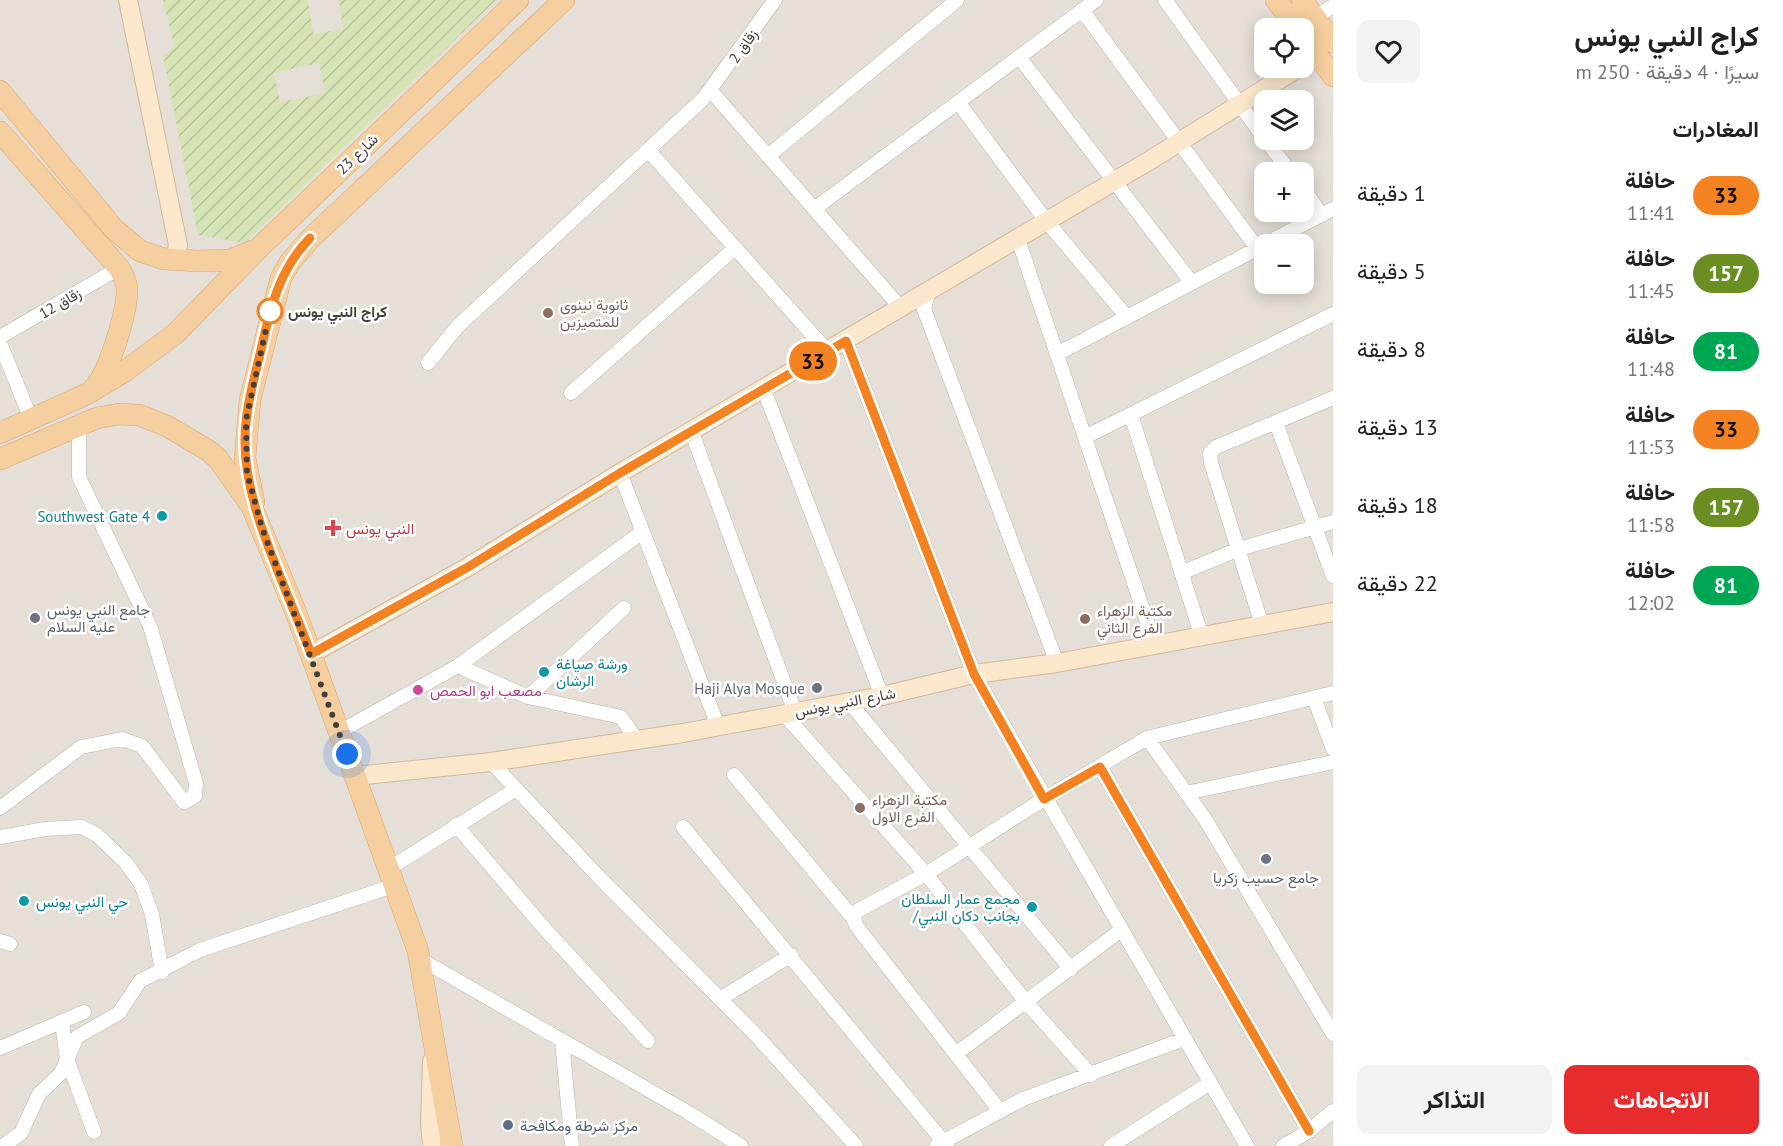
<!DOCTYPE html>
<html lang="ar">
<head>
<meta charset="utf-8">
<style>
  :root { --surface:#fff; --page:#f2f2f2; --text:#202124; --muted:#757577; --accent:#e72c2d }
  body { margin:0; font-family:"PT Sans",Vazirmatn,sans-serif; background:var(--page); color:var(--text); direction:rtl; height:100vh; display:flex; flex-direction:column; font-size:22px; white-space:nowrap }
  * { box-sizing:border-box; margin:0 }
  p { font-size:20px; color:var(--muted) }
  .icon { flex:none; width:33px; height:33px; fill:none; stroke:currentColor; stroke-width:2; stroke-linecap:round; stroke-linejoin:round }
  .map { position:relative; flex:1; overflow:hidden; direction:ltr }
  .drawer { display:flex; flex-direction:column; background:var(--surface); width:450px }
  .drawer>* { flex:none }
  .badge { padding:0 12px; border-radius:20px; font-size:21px; line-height:39px }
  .tools { position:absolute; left:1254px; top:18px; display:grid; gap:12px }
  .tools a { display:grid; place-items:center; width:60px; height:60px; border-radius:12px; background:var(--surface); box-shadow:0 3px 15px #0003; font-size:30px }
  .you { position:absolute; width:30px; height:30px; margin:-15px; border:4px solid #fff; border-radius:50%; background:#1a73e8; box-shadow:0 0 0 9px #1a73e833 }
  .map>.badge { position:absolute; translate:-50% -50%; box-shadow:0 0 0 3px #fff }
  h2 { padding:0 24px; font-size:22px; line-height:54px }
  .round { display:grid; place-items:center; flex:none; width:63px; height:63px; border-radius:12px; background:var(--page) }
  .overview { display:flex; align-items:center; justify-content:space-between; height:102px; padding:0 24px }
  h1 { font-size:28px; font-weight:700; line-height:45px }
  .button { display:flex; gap:12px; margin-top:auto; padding:12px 24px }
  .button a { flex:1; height:69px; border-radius:12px; background:var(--accent); color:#fff; font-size:24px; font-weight:700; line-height:69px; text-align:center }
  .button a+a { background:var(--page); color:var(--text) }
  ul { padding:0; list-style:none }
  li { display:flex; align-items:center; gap:18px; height:78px; padding:0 24px }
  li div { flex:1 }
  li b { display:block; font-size:22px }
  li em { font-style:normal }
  li .badge { min-width:66px; font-weight:700; text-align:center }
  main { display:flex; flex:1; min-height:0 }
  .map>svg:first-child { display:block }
  .residential { fill:#e6dfd7; fill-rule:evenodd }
  .garden { fill:url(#garden-furrows); fill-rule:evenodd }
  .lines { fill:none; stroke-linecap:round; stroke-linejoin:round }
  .street-casing { stroke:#bdb4ac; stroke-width:15 }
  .secondary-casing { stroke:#ceb99c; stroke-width:20 }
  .primary-casing { stroke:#d9a970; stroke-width:22 }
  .street { stroke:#fff; stroke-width:14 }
  .secondary { stroke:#fae7cc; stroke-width:18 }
  .primary { stroke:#f5cf9f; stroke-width:21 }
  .line-casing { stroke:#fff; stroke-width:14 }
  .line { stroke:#f58220; stroke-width:9 }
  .walk { stroke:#463e38; stroke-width:6; stroke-dasharray:0 10.8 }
  .stop-dot { fill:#fff; stroke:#f58220; stroke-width:3 }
  .education-dot { fill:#8d6e63; stroke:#fff; stroke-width:2 }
  .culture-dot { fill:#0f9aa8; stroke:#fff; stroke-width:2 }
  .health-dot { fill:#e0444e; stroke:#fff; stroke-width:2 }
  .worship-dot { fill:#6b7280; stroke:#fff; stroke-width:2 }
  .hotel-dot { fill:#d1479c; stroke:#fff; stroke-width:2 }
  .service-dot { fill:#5c6f8a; stroke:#fff; stroke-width:2 }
  .labels { text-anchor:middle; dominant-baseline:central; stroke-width:5; stroke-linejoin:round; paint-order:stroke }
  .street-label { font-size:15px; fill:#463e38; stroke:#fff }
  .education-label { font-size:15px; fill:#785e54; stroke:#fff; text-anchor:start }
  .stop-label { font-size:15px; font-weight:bold; fill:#463e38; stroke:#fff; text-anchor:start }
  .culture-label { font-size:15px; fill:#0d838f; stroke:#fff; text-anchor:end }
  .health-label { font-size:15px; fill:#be3a42; stroke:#fff; text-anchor:start }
  .worship-label { font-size:15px; fill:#5b616d; stroke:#fff; text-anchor:start }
  .hotel-label { font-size:15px; fill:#b23c85; stroke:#fff; text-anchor:start }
  .service-label { font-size:15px; fill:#4e5e75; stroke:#fff; text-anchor:start }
</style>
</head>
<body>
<main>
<section class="drawer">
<div class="overview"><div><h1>كراج النبي يونس</h1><p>سيرًا · 4 دقيقة · 250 m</p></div><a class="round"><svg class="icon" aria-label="heart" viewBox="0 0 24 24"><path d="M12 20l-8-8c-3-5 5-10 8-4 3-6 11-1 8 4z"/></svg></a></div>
<h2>المغادرات</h2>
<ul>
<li><span class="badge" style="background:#f58220;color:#111">33</span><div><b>حافلة</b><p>11:41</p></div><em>1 دقيقة</em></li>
<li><span class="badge" style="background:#6b8e23;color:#fff">157</span><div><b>حافلة</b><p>11:45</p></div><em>5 دقيقة</em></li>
<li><span class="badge" style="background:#00a651;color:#fff">81</span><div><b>حافلة</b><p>11:48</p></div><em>8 دقيقة</em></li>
<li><span class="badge" style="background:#f58220;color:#111">33</span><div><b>حافلة</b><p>11:53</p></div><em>13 دقيقة</em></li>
<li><span class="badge" style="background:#6b8e23;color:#fff">157</span><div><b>حافلة</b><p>11:58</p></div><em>18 دقيقة</em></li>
<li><span class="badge" style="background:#00a651;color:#fff">81</span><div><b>حافلة</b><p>12:02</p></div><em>22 دقيقة</em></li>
</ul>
<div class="button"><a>الاتجاهات</a><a>التذاكر</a></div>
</section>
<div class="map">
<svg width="1333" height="1146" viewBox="0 0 1333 1146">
  <defs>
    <pattern id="garden-furrows" width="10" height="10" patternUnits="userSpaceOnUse" patternTransform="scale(1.5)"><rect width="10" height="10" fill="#d6e3b5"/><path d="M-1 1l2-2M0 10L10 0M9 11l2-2" fill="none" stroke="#b9c49c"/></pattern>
  </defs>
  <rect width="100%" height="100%" fill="#f3eee9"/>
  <path class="residential" d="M0,0H1333V1146H0ZM1264,28H1304V68H1264ZM1264,100H1304V140H1264ZM1264,172H1304V212H1264ZM1264,244H1304V284H1264Z"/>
  <path class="garden" d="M163,0H308L313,34L343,29L339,0H496L245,243L198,235L163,55L170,52L174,45ZM319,63L325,93L280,102L274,73Z"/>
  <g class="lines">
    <g class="street-casing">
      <path id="street" d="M1165,0L1264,138
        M1082,10L1257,248
        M1315,17L1333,6
        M1019,57L1192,283
        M711,91L901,308
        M958,102L1047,222L1127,317
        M1266,140L1290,172
        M648,150L828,352
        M768,156L957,0
        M1304,190L1322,215
        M814,209L1096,0
        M1018,239L1155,645
        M1265,244L1333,209
        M928,293L924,309L1057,663
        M0,337L119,268
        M846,341L974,674L1247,1146
        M0,343L31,419
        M1057,354L1264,245
        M428,363L457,327L703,99L775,0
        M764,390L882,696
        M571,393L735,248
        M1131,415L1202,637
        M1276,423L1333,576
        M692,433L795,712
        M1085,437L1333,314
        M620,473L718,726
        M1181,573L1239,549L1333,522
        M1262,625L1211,463L1210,453L1216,447L1333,398
        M458,666L528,697L621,717L636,739
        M528,697L624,608
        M1314,698L1333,749
        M849,702L1071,969
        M784,714L926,874L1026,1002L1091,1075
        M339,732L458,666L641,533
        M1147,738L1205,819L1333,1034
        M491,762L596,874L755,1034L856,1146
        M1100,767L1309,1131
        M734,775L853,918
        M1186,793L1333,762
        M0,808L81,747L122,739L142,746L184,802L195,796L196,783L150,626L79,477V435L83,423
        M456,825L544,928L648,1041
        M683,827L947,1146
        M0,837L45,829L82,827L97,835L126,863L141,884L152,914L162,972
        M390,868L516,789
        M0,941L10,944
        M420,959L689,1113L741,1146
        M720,999L791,955
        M62,1023L67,1059L94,1132
        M562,1041L572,1146
        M0,1048L84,1012
        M957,1053L1121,930
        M1000,1111L857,927L853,918L857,911L926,874L1044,799L1147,738L1333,693
        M937,1145L1023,1099L1184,1039
        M3,1146L21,1133L39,1094L61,1073L77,1037L119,1013L140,981L200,950L396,885
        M1111,1146L1210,1083
        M1283,1146L1309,1131L1333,1111"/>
    </g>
    <g class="secondary-casing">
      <path id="secondary" d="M128,0L178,245L176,255L164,259
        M311,654L468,567L620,473L1152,159L1298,68
        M355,776L491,762L683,733L882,696L974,674L1057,663L1333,612
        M432,1061L430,1123L432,1146"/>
    </g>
    <g class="primary-casing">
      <path id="primary" d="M1276,0L1297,28
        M1302,0L1333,42
        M1304,37L1333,76
        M0,91L114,229L140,251L164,259L198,261L230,260L255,250
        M0,132L119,268C123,275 127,282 127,290C127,312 109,373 94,388
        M0,433L87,394L125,371L175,334L260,247L518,0
        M0,459L97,418L119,414L139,415L167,426L209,451L219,460L252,507L295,610L418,951L452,1146
        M254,502L245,458L250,400L281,278L290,262L310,239L564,0"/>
    </g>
    <use href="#street" class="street"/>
    <use href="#secondary" class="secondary"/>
    <use href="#primary" class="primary"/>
  </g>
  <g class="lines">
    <g class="line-casing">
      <path id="line" d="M310,238C281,268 272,302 263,341C256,373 245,407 245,440C244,508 288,590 311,654L468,567L620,473L846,341L974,674L1044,799L1100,767L1309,1131"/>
    </g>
    <use href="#line" class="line"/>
    <path class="walk" d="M270,311L246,420L247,473L262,528L347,754"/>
  </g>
  <circle class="stop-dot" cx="270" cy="311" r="12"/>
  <g class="education-dot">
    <circle cx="548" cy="313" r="6"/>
    <circle cx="1085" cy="619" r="6"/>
    <circle cx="860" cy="808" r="6"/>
  </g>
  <g class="culture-dot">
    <circle cx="162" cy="516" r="6"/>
    <circle cx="544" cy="672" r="6"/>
    <circle cx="24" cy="901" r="6"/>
    <circle cx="1032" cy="907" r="6"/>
  </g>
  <path class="health-dot" d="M330 519h6v6h6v6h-6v6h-6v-6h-6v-6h6z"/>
  <g class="worship-dot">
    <circle cx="35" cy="618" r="6"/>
    <circle cx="817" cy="688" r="6"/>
    <circle cx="1266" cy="859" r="6"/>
  </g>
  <circle class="hotel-dot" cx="418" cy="690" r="6"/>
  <circle class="service-dot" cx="508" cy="1125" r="6"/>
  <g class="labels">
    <g class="street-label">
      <text transform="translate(743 46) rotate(-55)">زقاق 2</text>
      <text transform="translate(357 154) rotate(-44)">شارع 23</text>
      <text transform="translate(60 303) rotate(-30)">زقاق 12</text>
      <text transform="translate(845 702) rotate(-11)">شارع النبي يونس</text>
    </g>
    <g class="education-label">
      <text x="560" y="304">ثانوية نينوى<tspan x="560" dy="17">للمتميزين</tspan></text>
      <text x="1097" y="610">مكتبة الزهراء<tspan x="1097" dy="17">الفرع الثاني</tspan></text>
      <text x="872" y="799">مكتبة الزهراء<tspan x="872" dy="17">الفرع الاول</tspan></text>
    </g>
    <g class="stop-label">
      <text x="288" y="311">كراج النبي يونس</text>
    </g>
    <g class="culture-label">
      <text x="150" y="516">Southwest Gate 4</text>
      <text x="556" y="663" text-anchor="start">ورشة صياغة<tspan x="556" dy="17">الرشان</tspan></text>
      <text x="1020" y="898">مجمع عمار السلطان<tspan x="1020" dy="17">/بجانب دكان النبي</tspan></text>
      <text x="36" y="901" text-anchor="start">حي النبي يونس</text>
    </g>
    <g class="health-label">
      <text x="346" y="528">النبي يونس</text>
    </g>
    <g class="worship-label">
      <text x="47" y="609">جامع النبي يونس<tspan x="47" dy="17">عليه السلام</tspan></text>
      <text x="805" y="688" text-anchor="end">Haji Alya Mosque</text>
      <text x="1266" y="877" text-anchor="middle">جامع حسيب زكريا</text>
    </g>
    <g class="hotel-label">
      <text x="430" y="690">مصعب ابو الحمص</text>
    </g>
    <g class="service-label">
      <text x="520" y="1125">مركز شرطة ومكافحة</text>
    </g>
  </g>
</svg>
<div class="tools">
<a><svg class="icon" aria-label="locate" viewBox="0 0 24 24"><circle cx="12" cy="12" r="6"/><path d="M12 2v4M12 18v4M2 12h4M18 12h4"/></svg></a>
<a><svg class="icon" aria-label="layers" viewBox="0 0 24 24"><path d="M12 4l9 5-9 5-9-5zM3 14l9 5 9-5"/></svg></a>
<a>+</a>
<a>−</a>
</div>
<div class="you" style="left:347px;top:754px"></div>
<b class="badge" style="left:813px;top:361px;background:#f58220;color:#111">33</b>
</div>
</main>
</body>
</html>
